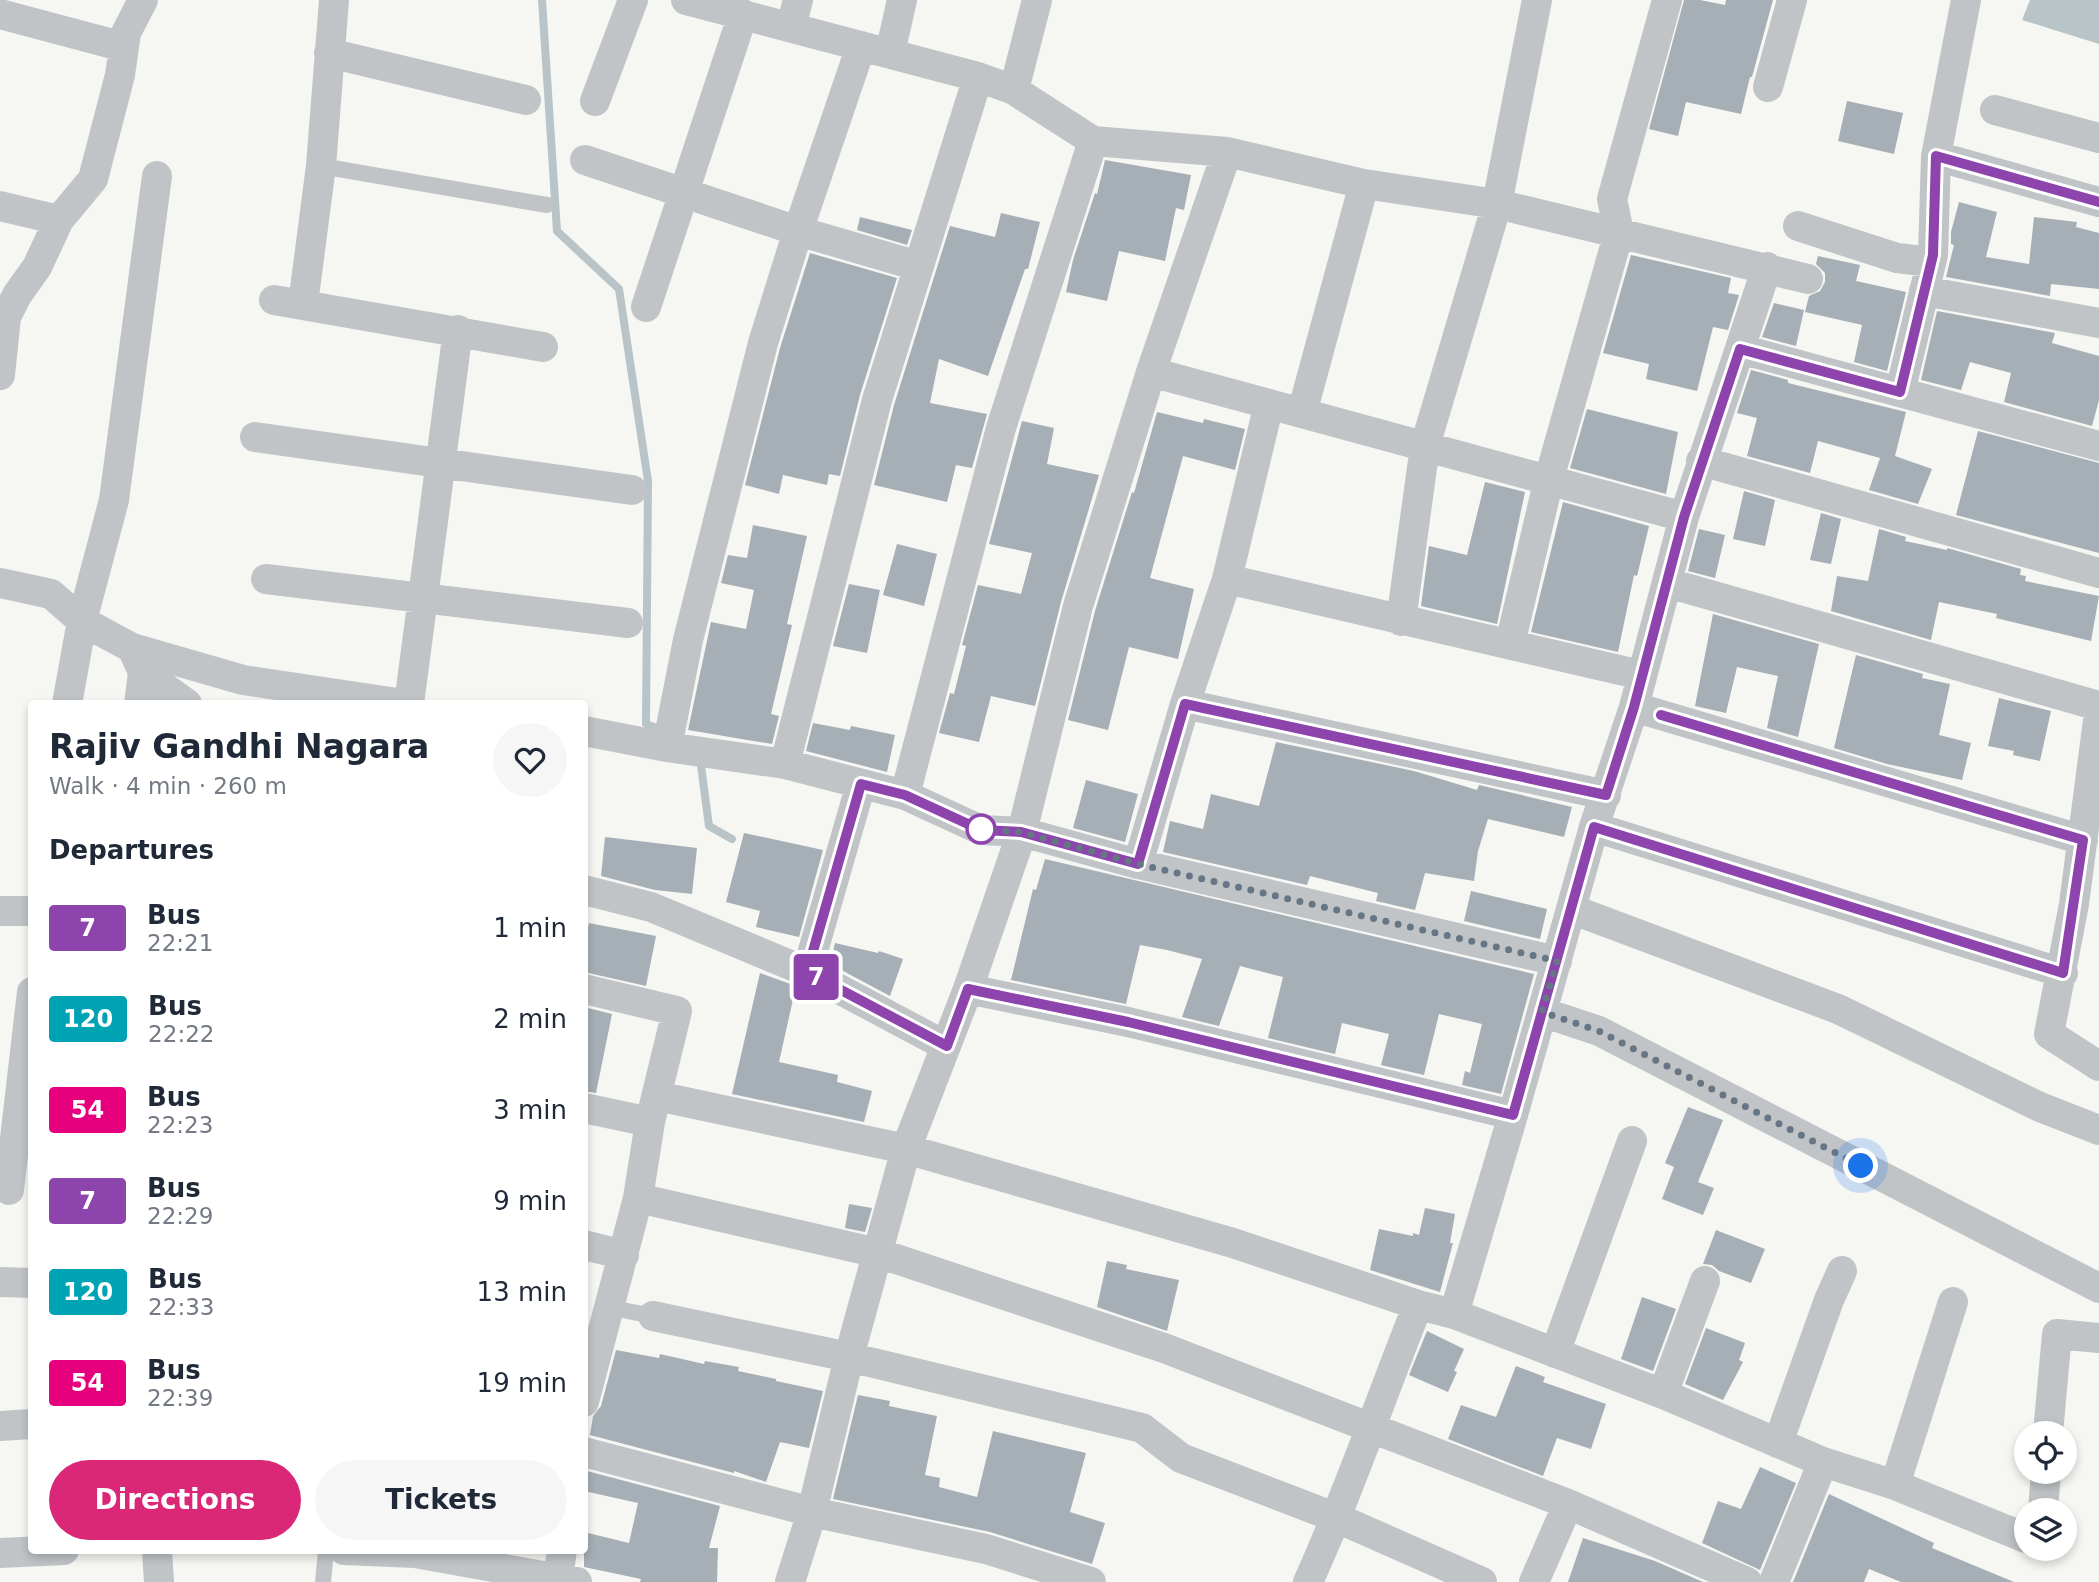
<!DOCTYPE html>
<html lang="en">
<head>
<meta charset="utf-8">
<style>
  :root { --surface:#fff; --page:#f6f6f7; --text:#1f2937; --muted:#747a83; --accent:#db2777 }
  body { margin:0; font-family:"DejaVu Sans",sans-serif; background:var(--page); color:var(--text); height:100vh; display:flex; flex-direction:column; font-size:26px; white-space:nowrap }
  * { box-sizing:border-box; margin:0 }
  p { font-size:23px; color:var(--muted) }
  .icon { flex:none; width:38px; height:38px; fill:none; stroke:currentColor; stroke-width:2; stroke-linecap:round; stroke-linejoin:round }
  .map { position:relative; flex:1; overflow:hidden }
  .sheet { position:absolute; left:28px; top:700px; width:560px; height:854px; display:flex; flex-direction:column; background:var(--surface); border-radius:7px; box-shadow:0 4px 10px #0003 }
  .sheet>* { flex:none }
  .badge { padding:0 14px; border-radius:5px; font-size:24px; line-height:46px }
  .fabs { position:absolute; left:2014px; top:1421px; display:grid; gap:14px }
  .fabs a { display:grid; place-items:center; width:63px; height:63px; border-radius:50%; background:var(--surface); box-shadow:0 4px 10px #0003; font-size:35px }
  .you { position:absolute; width:35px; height:35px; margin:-18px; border:5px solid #fff; border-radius:50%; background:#1a73e8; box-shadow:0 0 0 10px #1a73e833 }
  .map>.badge { position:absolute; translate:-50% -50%; box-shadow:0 0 0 4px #fff }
  h2 { padding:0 21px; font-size:26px; line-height:63px }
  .round { display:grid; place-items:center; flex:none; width:74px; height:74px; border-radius:37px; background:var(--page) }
  .headline { display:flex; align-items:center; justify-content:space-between; height:119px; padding:0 21px }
  h1 { font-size:33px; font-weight:700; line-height:52px }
  .cta { display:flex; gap:14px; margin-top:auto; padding:14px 21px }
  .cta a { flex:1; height:80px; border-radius:42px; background:var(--accent); color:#fff; font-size:28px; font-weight:700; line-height:80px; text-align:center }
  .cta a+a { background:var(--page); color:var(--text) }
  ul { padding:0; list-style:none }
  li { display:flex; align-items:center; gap:21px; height:91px; padding:0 21px }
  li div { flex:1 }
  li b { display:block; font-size:26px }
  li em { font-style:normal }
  li .badge { min-width:77px; font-weight:700; text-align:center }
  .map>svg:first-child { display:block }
  .water { fill:#b8c4c8 }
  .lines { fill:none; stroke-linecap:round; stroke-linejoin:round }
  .stream { stroke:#b8c4c8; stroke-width:8 }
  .building { fill:#a6afb5 }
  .lane { stroke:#c0c4c7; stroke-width:16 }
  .street { stroke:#c0c4c7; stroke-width:30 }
  .line-casing { stroke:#fff; stroke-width:16 }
  .line { stroke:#8e44ad; stroke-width:10 }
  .walk { stroke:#667684; stroke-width:7; stroke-dasharray:0 12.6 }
  .stop-dot { fill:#fff; stroke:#8e44ad; stroke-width:3.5 }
</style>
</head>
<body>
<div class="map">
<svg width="2099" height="1582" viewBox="0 0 2099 1582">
  <rect width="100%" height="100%" fill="#f6f6f3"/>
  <path class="water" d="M2030,0H2099V44L2022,20Z"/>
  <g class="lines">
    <path class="stream" d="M542,0L557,231L619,289L648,481L646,724L665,731
      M700,758L709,826L732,839"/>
  </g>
  <path class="building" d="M1684,0H1700L1725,5L1726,0H1773L1752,77H1750L1741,114L1686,102L1678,136L1649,129Z
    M1847,101L1903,113L1894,154L1838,141Z
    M1105,160L1191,175L1184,210L1176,208L1165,261L1119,251L1107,301L1066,292L1073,260L1095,193L1097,194Z
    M1959,202L1997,212L1986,257L2029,264L2034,217L2077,222L2076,227L2099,233V289L2051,284L2050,296L1946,277L1954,245L1951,244V232Z
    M1001,213L1040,222L1028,269H1025L988,376L939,359L930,403L987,414L972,468L956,465L947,502L874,485L894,405L950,226L995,237Z
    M860,217L912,230L907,245L857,230Z
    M810,253L897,278L860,395L840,476L829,474L827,485L783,475L779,494L745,485L780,348Z
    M1631,255L1731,278L1728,293L1739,295L1728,330L1713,327L1697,391L1646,379L1649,364L1603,353Z
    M1818,256L1860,265L1856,281L1906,292L1887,371L1854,362L1862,325L1805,312L1809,296L1820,291L1825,282V273L1816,264Z
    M1774,303L1804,310L1796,346L1762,337Z
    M1937,311L2055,333L2052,343L2099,356V400L2092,426L2004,402L2011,373L1970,362L1961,390L1921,380Z
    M1751,370L1788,380V383L1906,412L1895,456L1932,469L1918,504L1869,490L1880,458L1818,441L1810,473L1747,456L1757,418L1737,413Z
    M1587,409L1678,432L1666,494L1570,468Z
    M1157,412L1203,423L1204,419L1245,429L1235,470L1183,456L1150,578L1194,589L1178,659L1129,647L1108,730L1068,720L1095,611L1132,492L1134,493Z
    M1022,421L1054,428L1047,464L1099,475L1061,602L1035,706L991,696L979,742L939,733L950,693L954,694L966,646L962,645L978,585L1021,594L1032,553L989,544Z
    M1978,431L2099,463V553L1956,515Z
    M1485,482L1525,492L1497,624L1421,606L1429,546L1467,555Z
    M1744,491L1775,500L1765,546L1733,539Z
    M1563,502L1649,526L1637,576L1634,575L1618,652L1531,632Z
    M1821,513L1841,519L1831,564L1810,560Z
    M753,525L807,536L787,624L792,625L771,714L779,716L772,744L688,730L711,622L746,629L754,590L721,583L728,555L747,558Z
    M1699,529L1725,535L1715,578L1688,571Z
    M1879,529L1906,537L1905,541L1947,550V548L2021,569L2020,575L2026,576L2025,581L2099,596L2091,641L1996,618L1997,614L1939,602L1931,640L1831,611L1837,576L1868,581Z
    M897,544L937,554L924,606L883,595Z
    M849,584L880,590L867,653L833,646Z
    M1713,614L1819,644L1798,737L1767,728L1778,676L1737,667L1726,713L1695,706Z
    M1856,655L1923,674L1922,678L1950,684L1939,735L1971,743L1962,780L1887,764L1834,748Z
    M1999,698L2051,711L2040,761L2013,755L2014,751L1988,746Z
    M813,723L850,730L851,726L895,735L887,772L806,751Z
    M1276,742L1414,771L1477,790L1479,785L1572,807L1564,837L1488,819L1478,851L1474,881L1425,873L1415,910L1376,901L1378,893L1310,876L1307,885L1163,852L1170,821L1203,829L1211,794L1259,806Z
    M1086,780L1138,794L1125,842L1073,828Z
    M744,833L823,850L799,937L756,927L760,911L726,902Z
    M605,837L697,848L692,894L655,890L601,876Z
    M1045,859L1534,974L1501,1094L1462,1085L1465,1071L1470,1073L1482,1024L1439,1014L1424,1075L1381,1065L1389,1034L1342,1023L1335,1054L1268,1038L1283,977L1240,966L1219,1026L1182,1017L1202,959L1167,950L1140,945L1126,1004L1011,980L1033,889L1036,890Z
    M1471,891L1547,909L1540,939L1464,921Z
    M589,923L656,936L646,986L584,972V944Z
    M835,943L878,953L879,951L903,959L890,996L830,964Z
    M760,973L796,986L779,1062L838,1075L837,1082L872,1091L864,1122L732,1094Z
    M584,1007L612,1014L596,1093L584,1091Z
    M1688,1107L1723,1120L1698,1182L1714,1188L1703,1215L1662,1199L1674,1167L1665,1163Z
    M849,1204L872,1208L865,1232L845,1228Z
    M1425,1208L1455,1214L1450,1243H1453L1440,1292L1370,1270L1379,1229L1413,1236V1233L1419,1235Z
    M1716,1230L1765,1249L1751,1283L1719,1271L1712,1265L1703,1264Z
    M1107,1261L1127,1265L1126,1269L1179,1280L1167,1331L1097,1307Z
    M1642,1297L1676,1309L1653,1371L1621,1359Z
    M1706,1328L1745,1343L1739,1360L1743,1362L1723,1400L1685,1384Z
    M1427,1331L1464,1349L1454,1371L1457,1372L1448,1392L1409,1375Z
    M616,1350L659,1358L660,1354L704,1364L705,1361L739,1367L738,1371L776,1379V1381L823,1391L809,1448L780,1442L766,1482L734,1471V1473L590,1435L593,1416L601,1406Z
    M1516,1366L1545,1377L1543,1382L1606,1404L1591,1449L1557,1438L1543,1476L1448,1439L1461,1405L1496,1417Z
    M858,1395L890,1401L889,1406L937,1416L925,1475L940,1478L939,1487L977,1497L993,1431L1086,1453L1070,1512L1105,1523L1092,1564L990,1532L833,1499Z
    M1760,1467L1796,1483L1760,1570L1702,1543L1718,1501L1741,1509Z
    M587,1471L720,1506L709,1548H718L717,1582H640L641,1579L584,1567V1532L629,1543L638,1503L584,1491Z
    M1829,1494L1934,1543L1932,1548L2014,1582H1901L1869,1569L1864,1582H1793Z
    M1583,1538L1655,1561L1703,1582H1568Z"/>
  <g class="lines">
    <path class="lane" d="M321,166L547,205
      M607,1307L653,1316
      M323,1582L326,1550"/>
    <path class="street" d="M686,0L978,77L1014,90L1093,141L1227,152L1364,184L1497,204L1808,279
      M0,14L124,47
      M791,27L798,0
      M329,53L526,100
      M890,53L902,0
      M1768,87L1792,0
      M1014,90L1037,0
      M595,101L633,0
      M1995,110L2099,138
      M1936,156L2099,202
      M585,160L798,231L918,266
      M0,206L59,220
      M1798,226L1897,258L1931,262
      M1924,291L2099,323
      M274,300L543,347
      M303,304L321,166L334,0
      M646,307L743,14
      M1740,349L2099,446
      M1151,372L1684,517
      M0,375L6,317L17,295L37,267L59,220L93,179L120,75L126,33L143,0
      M1900,392L1933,255L1936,156L1966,0
      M1302,413L1364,184
      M255,437L632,490
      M1701,461L2099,573
      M266,579L628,623
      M1227,579L1641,675
      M0,583L51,594L82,621L132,648L243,680L404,704
      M1668,583L2099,706
      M1401,621L1425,446L1497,204L1537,0
      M1510,644L1549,479L1619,232L1612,199L1667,0
      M132,648L143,672L139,704
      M143,672L187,704
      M67,704L82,621L114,500L157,176
      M409,704L458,330
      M1185,704L1606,795
      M1634,707L2083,840
      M2099,713L2074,904L2049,1034L2099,1066
      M584,731L667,747L785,764L905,795L981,830L1022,832L1138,864L1557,961
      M667,747L688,640L763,343L798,231L861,46
      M785,764L877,400L978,77
      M861,784L807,972L946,1046
      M905,795L1001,428L1093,141
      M1594,827L2063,973
      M1138,864L1185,704L1227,579L1269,404
      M584,890L651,907L807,972
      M1571,909L1838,1009L2040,1107L2099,1130
      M0,911H32
      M584,989L677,1011L650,1122L638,1198L584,1402
      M968,989L1128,1022L1513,1115
      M1542,1012L1599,1031L2099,1288
      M657,1096L906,1149L1233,1243L1418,1305L1454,1314L1663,1394L1823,1462L1895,1485L2026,1538
      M584,1108L650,1122
      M9,1190L32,992
      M638,1198L878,1253L1164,1348L1568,1504L1747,1582
      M584,1245L624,1255
      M0,1282L32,1283
      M1454,1314L1513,1115L1594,827L1634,707L1684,517L1767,267
      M653,1316L849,1357L1142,1428L1181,1458L1337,1518L1482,1582
      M1555,1353L1632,1141
      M1663,1394L1705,1281
      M0,1426L32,1424
      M2048,1433L2057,1334L2099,1338
      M1778,1443L1829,1300L1842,1271
      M584,1452L812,1512L986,1549L1091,1582
      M1895,1485L1953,1302
      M2043,1510L2046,1472
      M157,1550L159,1582
      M344,1550L415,1553L577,1582
      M0,1553L64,1550
      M558,1578L562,1550
      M790,1582L812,1512L849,1357L906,1149L968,989L1022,832L1078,606L1151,372L1227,152
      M1308,1582C1349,1492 1381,1397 1418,1305
      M1534,1582L1568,1504
      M1774,1582L1823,1462"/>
  </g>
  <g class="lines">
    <g class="line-casing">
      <path id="line" d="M1661,715L2083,840L2063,973L1594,827L1513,1115L1128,1022L968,989L947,1046L807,972L861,784L905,795L981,830L1021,832L1138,864L1185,704L1606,795L1634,707L1684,517L1740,349L1900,392L1933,255L1936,156L2099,202"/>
    </g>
    <use href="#line" class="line"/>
    <path class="walk" d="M981,829L1021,832L1138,864L1557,961L1542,1012L1599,1031L1861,1166"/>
  </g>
  <circle class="stop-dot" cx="981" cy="829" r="14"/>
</svg>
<div class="fabs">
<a><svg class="icon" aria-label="locate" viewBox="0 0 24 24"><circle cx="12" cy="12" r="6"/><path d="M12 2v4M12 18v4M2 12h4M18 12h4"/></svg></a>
<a><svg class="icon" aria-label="layers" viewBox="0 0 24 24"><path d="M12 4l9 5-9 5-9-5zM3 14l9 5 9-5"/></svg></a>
</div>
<div class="you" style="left:1861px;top:1166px"></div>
<b class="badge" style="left:816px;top:977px;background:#8e44ad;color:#fff">7</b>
<section class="sheet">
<div class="headline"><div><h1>Rajiv Gandhi Nagara</h1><p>Walk · 4 min · 260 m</p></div><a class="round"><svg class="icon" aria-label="heart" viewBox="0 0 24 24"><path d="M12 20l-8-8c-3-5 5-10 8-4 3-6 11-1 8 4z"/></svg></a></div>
<h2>Departures</h2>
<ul>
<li><span class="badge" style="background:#8e44ad;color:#fff">7</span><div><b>Bus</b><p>22:21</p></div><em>1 min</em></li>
<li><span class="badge" style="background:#00a3b4;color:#fff">120</span><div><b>Bus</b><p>22:22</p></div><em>2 min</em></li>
<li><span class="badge" style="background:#e6007e;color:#fff">54</span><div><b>Bus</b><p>22:23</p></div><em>3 min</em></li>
<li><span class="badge" style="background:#8e44ad;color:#fff">7</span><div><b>Bus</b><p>22:29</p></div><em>9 min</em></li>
<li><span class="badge" style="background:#00a3b4;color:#fff">120</span><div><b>Bus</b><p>22:33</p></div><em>13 min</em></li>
<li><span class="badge" style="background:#e6007e;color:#fff">54</span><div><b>Bus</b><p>22:39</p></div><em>19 min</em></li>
</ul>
<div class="cta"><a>Directions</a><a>Tickets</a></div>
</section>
</div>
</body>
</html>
